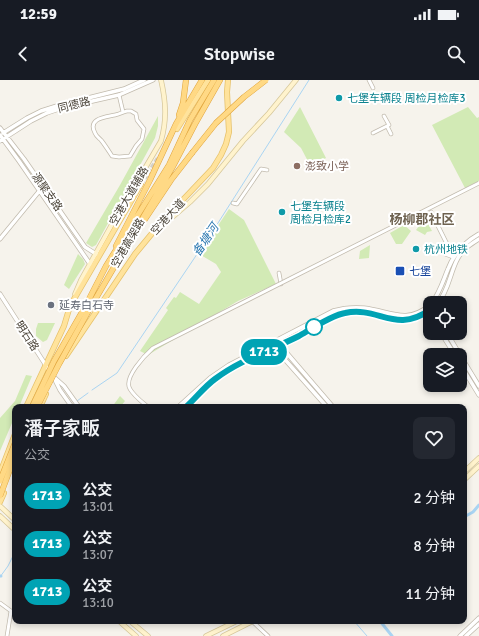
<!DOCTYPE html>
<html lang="zh">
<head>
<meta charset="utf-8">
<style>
  :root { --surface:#171b24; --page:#242831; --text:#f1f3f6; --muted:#9ea1a6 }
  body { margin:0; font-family:Signika,"Noto Sans SC",sans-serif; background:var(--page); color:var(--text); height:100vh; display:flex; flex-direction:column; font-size:15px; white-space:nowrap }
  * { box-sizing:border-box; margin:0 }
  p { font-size:13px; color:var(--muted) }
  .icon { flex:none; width:22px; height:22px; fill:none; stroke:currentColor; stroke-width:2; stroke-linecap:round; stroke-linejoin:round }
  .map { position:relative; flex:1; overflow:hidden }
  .side { position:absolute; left:12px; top:324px; width:455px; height:220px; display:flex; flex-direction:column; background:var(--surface); border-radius:8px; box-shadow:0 2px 6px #0003 }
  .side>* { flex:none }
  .badge { padding:0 8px; border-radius:13px; font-size:14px; line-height:26px }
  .tools { position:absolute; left:423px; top:216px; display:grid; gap:8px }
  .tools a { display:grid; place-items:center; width:44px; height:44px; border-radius:8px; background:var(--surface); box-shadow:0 2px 6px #0003; font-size:20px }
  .map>.badge { position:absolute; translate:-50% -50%; box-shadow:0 0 0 2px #fff }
  .round { display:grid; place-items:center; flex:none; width:42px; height:42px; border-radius:8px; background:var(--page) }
  .overview { display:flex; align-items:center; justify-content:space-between; height:68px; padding:0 12px }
  h1 { font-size:19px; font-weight:600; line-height:30px }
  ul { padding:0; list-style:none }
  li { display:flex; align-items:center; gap:12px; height:48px; padding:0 12px }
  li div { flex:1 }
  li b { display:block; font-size:15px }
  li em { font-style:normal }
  li .badge { min-width:44px; font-weight:700; text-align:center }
  .status { display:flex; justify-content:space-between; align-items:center; height:28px; padding:0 20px; background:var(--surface); direction:ltr }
  .status svg { height:11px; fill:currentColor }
  header { display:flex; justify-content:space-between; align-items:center; height:52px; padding:0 12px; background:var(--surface); font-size:18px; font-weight:600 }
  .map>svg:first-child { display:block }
  .green { fill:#d2eab5 }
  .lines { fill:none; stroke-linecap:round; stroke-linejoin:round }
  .stream { stroke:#a9d4f2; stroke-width:1 }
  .canal { stroke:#a9d4f2; stroke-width:3 }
  .primary-tunnel { stroke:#d4d0c8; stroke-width:4.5; stroke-dasharray:4.5 2; stroke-linecap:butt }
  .minor-casing { stroke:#c2bbae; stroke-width:4.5 }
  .tertiary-casing { stroke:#c2bbae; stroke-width:5 }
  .secondary-casing { stroke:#d6c79b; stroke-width:5.5 }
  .primary-casing { stroke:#e6c16a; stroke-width:6 }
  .trunk-casing { stroke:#e0a43c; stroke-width:6 }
  .minor { stroke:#fff; stroke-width:3 }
  .tertiary { stroke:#fff; stroke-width:3.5 }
  .secondary { stroke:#fff3cd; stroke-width:4 }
  .primary { stroke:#ffe39c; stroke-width:4.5 }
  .trunk { stroke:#ffd985; stroke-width:5 }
  .minor-bridge-casing { stroke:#c2bbae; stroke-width:4.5; stroke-linecap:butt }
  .trunk-bridge-casing { stroke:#e0a43c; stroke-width:6; stroke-linecap:butt }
  .minor-bridge { stroke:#fff; stroke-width:3 }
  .trunk-bridge { stroke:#ffd985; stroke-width:5 }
  .line-casing { stroke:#fff; stroke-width:9 }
  .line { stroke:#00a3b4; stroke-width:6 }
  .culture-dot { fill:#0f9aa8; stroke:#fff; stroke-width:1.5 }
  .education-dot { fill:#8d6e63; stroke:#fff; stroke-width:1.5 }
  .transit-dot { fill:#1a4fb4; stroke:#fff; stroke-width:1.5 }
  .worship-dot { fill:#6b7280; stroke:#fff; stroke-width:1.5 }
  .stop-dot { fill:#fff; stroke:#00a3b4; stroke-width:2 }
  .labels { text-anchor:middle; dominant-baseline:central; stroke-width:4; stroke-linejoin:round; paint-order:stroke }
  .culture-label { font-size:11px; fill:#0d838f; stroke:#fff; text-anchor:start }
  .street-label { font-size:11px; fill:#4b4439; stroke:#fff }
  .education-label { font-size:11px; fill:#785e54; stroke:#fff; text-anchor:start }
  .transit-label { font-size:11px; fill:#164399; stroke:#fff; text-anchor:start }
  .worship-label { font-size:11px; fill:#5b616d; stroke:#fff; text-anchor:start }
  .water-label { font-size:12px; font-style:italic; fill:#2e7ab2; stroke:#fff }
  .quarter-label { font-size:13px; font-weight:bold; fill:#6e6250; stroke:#fff }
</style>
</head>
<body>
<div class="status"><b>12:59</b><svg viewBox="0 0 49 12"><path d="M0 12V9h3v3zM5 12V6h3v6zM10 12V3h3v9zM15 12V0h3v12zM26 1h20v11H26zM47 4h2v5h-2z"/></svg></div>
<header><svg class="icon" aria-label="back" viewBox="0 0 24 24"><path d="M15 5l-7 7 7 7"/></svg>Stopwise<svg class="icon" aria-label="search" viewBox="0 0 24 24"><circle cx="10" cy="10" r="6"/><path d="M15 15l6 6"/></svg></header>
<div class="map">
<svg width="479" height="556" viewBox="0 0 479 556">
  <rect width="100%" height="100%" fill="#f6f3ec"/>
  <path class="green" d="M300,27L326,78L311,87L301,68L284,52Z
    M468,27L477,38L479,37V101L465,108L432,45Z
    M158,36V46L155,58L96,165L92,167L86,163L120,105Z
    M229,129L244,140L276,204L238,221L148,275L140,271L168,230L166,228L174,217L176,218L180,212L199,224L221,192L216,184L199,174Z
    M427,142L432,151L427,152L425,155L416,150L419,146Z
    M404,145L411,151L402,164H396L390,153Z
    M370,165L369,178L359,179L360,171Z
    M78,174L83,179L85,184L69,209L64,205Z
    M38,243H55L47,260L43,262L36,256V249Z
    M26,295L32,296L19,327H15V336L0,371V338L15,321Z
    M120,316L125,321L120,327H112Z"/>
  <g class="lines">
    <path class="stream" d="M92,310L117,293L218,143L309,0
      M77,321L88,313
      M0,497L8,486L15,472
      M354,541L367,556"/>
    <path class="canal" d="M464,437L473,432L479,425
      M0,496H1
      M380,541L392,556"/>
    <path class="primary-tunnel" d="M141,104L159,77"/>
    <g class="minor-casing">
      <path id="minor" d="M369,0L373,8
        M119,15L123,32
        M127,31H131L136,34L137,40L144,49L142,59L136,66L130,76L119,77L112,76C108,70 105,65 101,60C99,58 96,56 95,53C87,38 106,37 115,35C120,34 123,32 127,31Z
        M387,46L391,54
        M373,53L389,45L384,36
        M233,123L237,124L261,89L267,90
        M431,132L447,164L443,170L445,174L453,177
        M279,193L281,204
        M0,523L11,531L7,556
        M252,541L268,556"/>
    </g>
    <g class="tertiary-casing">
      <path id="tertiary" d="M0,48L24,79L85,167L96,174
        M3,53L27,38L41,31L60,25L124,9L144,0
        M0,55L19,81L90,184
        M0,61L31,41L47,33L62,28L119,15L153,0
        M0,159L41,109
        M0,214L54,298L60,310L72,327
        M432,223C440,212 443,201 448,189C454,173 465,162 479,154
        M438,223C449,210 450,192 458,178C463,169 471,164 479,159
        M441,253L455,275
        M447,253L460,275
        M279,264L333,327
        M273,266L327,327
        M460,275L479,306
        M460,284L479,315
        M55,298L64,306L79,327
        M178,327L210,298L229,285L333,231C343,228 353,227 364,228C390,231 406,245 430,225
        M186,327C196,318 204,307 215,299C240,280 273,269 301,254C314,247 331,235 345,232C379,226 395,254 430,230
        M460,556L479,538
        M466,556L479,544"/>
    </g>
    <g class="secondary-casing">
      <path id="secondary" d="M154,153L190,122L208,104L243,61L269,33L296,0
        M75,214L81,200L111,146L161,61C167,40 166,22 161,0
        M464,392L479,378
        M464,400L479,386
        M0,426L15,440
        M0,436L15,450
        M119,541L136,556
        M130,541L148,556
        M206,556L237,541
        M223,556L253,541"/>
    </g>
    <g class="primary-casing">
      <path id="primary" d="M177,49L208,0
        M66,276L135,174L159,145L213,88L221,75L226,64L229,52L227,12L228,0
        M26,327L64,246L70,226L141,104
        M40,327L46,314
        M0,393L15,354
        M0,422L4,413"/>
    </g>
    <g class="trunk-casing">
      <path id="trunk" d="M179,35L183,23L186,0
        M143,142L171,100L192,73
        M116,166L150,100L176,44L202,0
        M85,227L106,186L169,85L190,40L214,0
        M89,230L172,88L195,44L220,0"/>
    </g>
    <use href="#minor" class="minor"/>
    <use href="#tertiary" class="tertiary"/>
    <use href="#secondary" class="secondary"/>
    <use href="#primary" class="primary"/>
    <use href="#trunk" class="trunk"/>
    <g class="minor-bridge-casing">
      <path id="minor-bridge" d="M148,327C142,322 134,316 130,309C123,298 145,275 153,268L479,103"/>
    </g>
    <g class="trunk-bridge-casing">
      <path id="trunk-bridge" d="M192,73L216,43L244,17L266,0
        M32,327L54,281L85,227
        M37,327L59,284L89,230
        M0,401L15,363
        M0,416L15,376"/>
    </g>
    <use href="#minor-bridge" class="minor-bridge"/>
    <use href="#trunk-bridge" class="trunk-bridge"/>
  </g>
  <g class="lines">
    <g class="line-casing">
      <path id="line" d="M186,327C196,318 204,307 215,299C240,280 271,270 299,256C311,249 332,235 345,233C379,226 395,254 430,230"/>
    </g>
    <use href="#line" class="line"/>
  </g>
  <g class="culture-dot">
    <circle cx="339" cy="18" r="4"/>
    <circle cx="282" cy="132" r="4"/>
    <circle cx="416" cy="169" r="4"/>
  </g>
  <circle class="education-dot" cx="297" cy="86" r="4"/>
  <rect class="transit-dot" x="395" y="186" width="10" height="10" rx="2"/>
  <circle class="worship-dot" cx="51" cy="225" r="4"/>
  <circle class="stop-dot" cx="314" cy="247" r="8"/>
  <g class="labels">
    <g class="culture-label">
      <text x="347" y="18">七堡车辆段 周检月检库3</text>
      <text x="290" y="126">七堡车辆段<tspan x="290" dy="13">周检月检库2</tspan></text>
      <text x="424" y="169">杭州地铁</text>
    </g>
    <g class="street-label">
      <text transform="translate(74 25) rotate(-14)">同德路</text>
      <text transform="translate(47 112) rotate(55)">源聚支路</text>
      <text transform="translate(129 116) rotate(-60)">空港大道辅路</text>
      <text transform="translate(168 137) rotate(-47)">空港大道</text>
      <text transform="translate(128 163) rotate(-60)">空港高架路</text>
      <text transform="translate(27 256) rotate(57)">明石路</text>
    </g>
    <g class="education-label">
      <text x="305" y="86">澎致小学</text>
    </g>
    <g class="transit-label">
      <text x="409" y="191">七堡</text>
    </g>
    <g class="worship-label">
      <text x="59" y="225">延寿白石寺</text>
    </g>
    <g class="water-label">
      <text transform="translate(206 160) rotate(-56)">备塘河</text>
    </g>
    <g class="quarter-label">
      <text x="422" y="140">杨柳郡社区</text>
    </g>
  </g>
</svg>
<div class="tools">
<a><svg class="icon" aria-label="locate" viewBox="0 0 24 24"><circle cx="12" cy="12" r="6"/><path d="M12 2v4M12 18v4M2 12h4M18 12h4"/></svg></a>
<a><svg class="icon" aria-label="layers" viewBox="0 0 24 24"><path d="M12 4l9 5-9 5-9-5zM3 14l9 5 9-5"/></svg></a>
</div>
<b class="badge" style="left:264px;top:272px;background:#00a3b4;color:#fff">1713</b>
<section class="side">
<div class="overview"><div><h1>潘子家畈</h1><p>公交</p></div><a class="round"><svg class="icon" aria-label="heart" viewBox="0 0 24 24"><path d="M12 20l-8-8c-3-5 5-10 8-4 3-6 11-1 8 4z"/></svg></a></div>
<ul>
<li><span class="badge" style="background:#00a3b4;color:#fff">1713</span><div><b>公交</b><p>13:01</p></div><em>2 分钟</em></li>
<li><span class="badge" style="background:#00a3b4;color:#fff">1713</span><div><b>公交</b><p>13:07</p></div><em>8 分钟</em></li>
<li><span class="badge" style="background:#00a3b4;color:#fff">1713</span><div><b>公交</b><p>13:10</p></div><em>11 分钟</em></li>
</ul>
</section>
</div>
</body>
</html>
